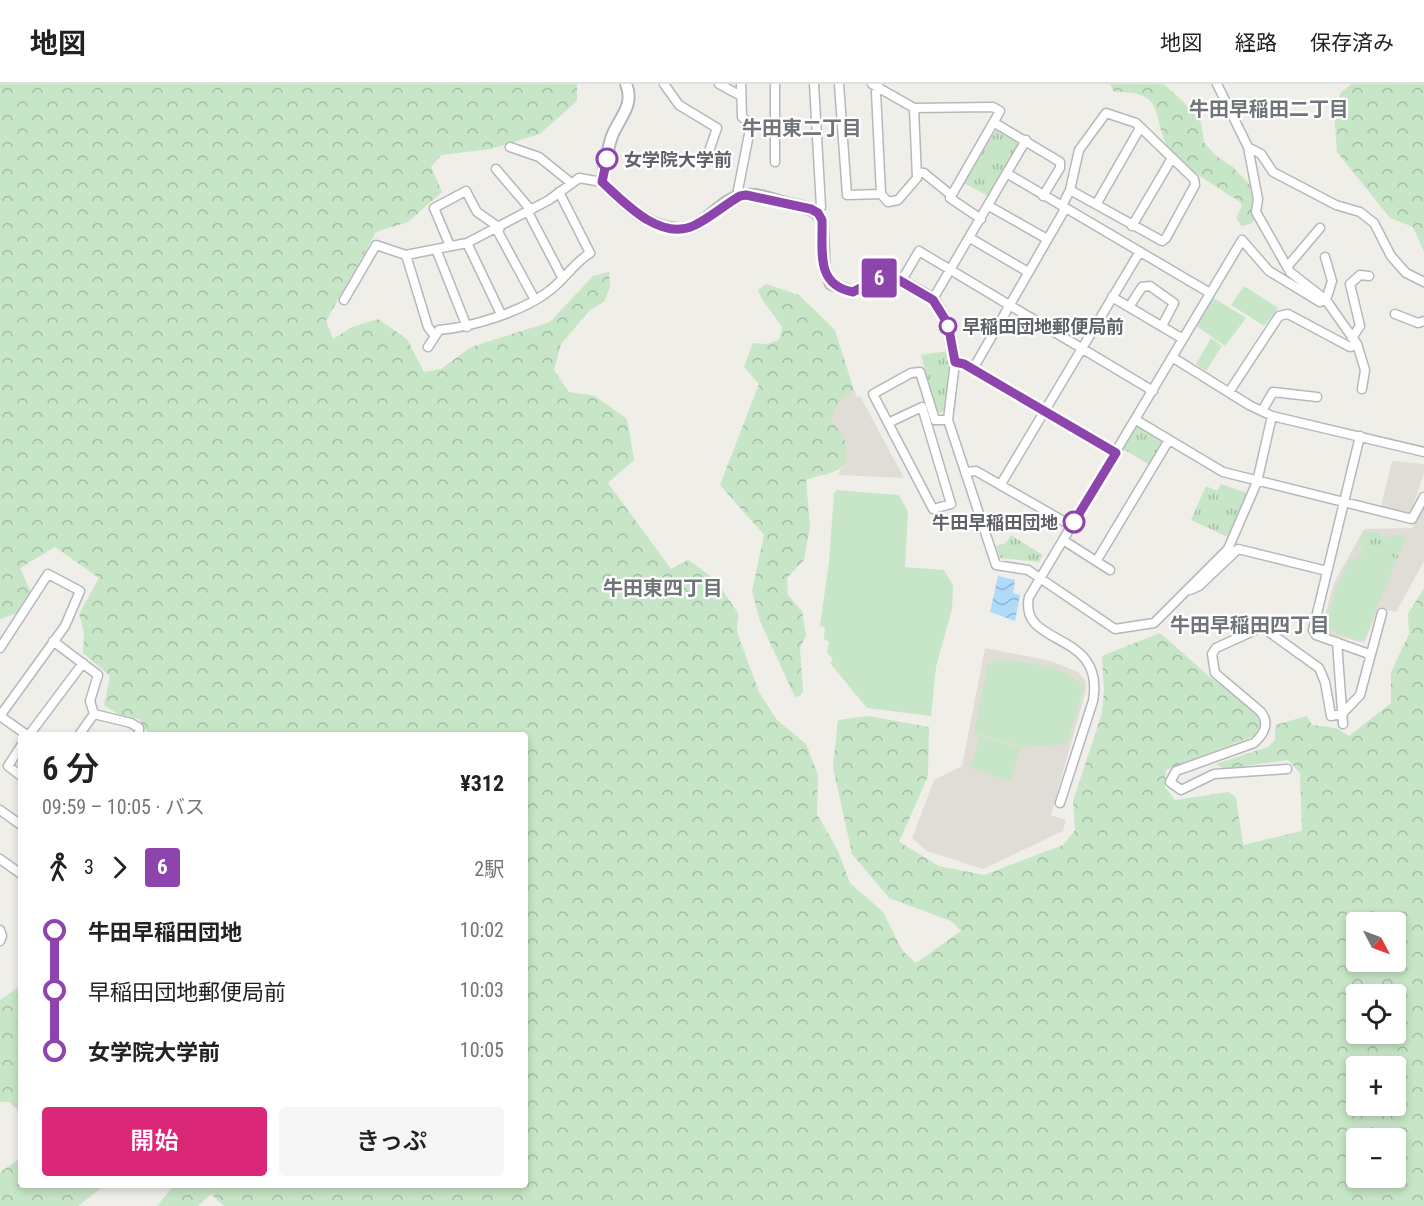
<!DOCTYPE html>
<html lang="ja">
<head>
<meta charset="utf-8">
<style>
  :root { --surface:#fff; --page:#f6f6f6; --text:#222; --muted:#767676; --line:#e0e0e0; --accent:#db2777 }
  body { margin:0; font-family:"Roboto Condensed","Noto Sans JP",sans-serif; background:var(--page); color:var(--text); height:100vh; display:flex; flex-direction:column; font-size:22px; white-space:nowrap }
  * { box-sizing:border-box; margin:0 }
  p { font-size:20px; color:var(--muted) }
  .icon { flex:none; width:33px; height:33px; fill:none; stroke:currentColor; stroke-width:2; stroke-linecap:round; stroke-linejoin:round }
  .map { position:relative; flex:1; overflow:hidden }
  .sheet { position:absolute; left:18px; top:648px; width:510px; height:456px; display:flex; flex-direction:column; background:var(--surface); border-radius:6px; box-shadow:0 3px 9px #0003 }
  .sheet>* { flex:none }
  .badge { padding:0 12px; border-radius:4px; font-size:21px; line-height:39px }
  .needle { width:39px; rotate:131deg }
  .tools { position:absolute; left:1346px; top:828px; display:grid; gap:12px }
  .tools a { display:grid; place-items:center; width:60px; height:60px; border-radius:6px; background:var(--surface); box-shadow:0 3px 9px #0003; font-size:30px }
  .map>.badge { position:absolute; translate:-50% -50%; box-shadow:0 0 0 3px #fff }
  .legs { display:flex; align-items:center; gap:9px; height:66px; padding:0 24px; font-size:20px }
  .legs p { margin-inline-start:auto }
  .head { display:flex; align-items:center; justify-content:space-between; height:102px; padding:0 24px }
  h1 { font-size:33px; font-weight:600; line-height:45px }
  .cta { display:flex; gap:12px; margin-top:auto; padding:12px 24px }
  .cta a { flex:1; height:69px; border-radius:6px; background:var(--accent); color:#fff; font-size:24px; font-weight:600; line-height:69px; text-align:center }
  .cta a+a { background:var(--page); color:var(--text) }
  ul { padding:0 24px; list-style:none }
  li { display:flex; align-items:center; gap:21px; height:60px; font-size:22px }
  li i { display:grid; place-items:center; width:9px; height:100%; margin:0 8px; background:currentColor }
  li i::after { content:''; width:15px; height:15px; margin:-8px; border:4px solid; border-radius:50%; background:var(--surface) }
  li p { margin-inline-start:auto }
  li:first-child i { background:linear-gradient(#0000 50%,currentColor 0) }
  li:last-child i { background:linear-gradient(currentColor 50%,#0000 0) }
  header { display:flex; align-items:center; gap:36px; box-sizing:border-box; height:84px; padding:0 30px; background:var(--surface); border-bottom:2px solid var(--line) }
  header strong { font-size:28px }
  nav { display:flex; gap:33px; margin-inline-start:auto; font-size:21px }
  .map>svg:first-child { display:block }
  .education { fill:#e0ddd6 }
  .grass { fill:#c7e5c7 }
  .forest { fill:url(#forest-crowns); fill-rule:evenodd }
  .park { fill:url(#park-tufts) }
  .water { fill:url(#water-waves) }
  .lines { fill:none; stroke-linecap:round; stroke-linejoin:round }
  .minor-casing { stroke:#b5b8bb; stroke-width:11 }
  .tertiary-casing { stroke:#b5b8bb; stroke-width:14 }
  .minor { stroke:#fff; stroke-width:8 }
  .tertiary { stroke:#fff; stroke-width:10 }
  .line-1-casing { stroke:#fff; stroke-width:14 }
  .line-1 { stroke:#8e44ad; stroke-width:9 }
  .stop-1-dot { fill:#fff; stroke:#8e44ad; stroke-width:3 }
  .labels { text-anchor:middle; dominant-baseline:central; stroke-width:4.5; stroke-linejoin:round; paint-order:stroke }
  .stop-label { font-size:18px; font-weight:bold; fill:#5f6367; stroke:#fff; text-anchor:start }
  .neighbourhood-label { font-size:20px; font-weight:bold; fill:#707579; stroke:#fff }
</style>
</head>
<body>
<header>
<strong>地図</strong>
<nav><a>地図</a><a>経路</a><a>保存済み</a></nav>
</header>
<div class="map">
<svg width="1424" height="1122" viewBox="0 0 1424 1122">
  <defs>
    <pattern id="forest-crowns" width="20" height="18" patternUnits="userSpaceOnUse" patternTransform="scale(1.5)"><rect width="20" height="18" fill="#c7e5c7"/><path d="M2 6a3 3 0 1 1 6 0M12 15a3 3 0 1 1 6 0" fill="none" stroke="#a5bda5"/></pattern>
    <pattern id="park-tufts" width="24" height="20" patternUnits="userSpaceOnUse" patternTransform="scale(1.5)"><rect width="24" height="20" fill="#c7e5c7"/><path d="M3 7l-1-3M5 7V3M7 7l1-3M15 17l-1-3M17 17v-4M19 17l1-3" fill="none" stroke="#a5bda5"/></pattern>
    <pattern id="water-waves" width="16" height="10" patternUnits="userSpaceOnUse" patternTransform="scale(1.5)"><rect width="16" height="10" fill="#afdaf9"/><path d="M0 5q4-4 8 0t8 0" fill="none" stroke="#92b4cd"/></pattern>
  </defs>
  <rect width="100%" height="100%" fill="#f0eee8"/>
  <path class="education" d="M854,306L857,313L860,312L904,394L838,391L846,374L844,355L836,346L831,335L841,315Z
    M1392,377L1424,380V389L1410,430L1381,423Z
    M1424,417V477L1396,528L1379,524L1364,559L1326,549L1322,542L1334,499L1364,445L1413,444Z
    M985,564L1051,577L1078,588L1085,596L1086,606L1051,731L1066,736L1063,747L983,785L927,767L912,754L934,696L962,682Z"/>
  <path class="grass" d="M1244,202L1278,224L1264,242L1231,221Z
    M1212,213L1246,234L1225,262L1195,241Z
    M1211,254L1222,262L1206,287L1196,280Z
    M837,406L899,411L908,428L905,483L944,486L953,501L952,525L936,583L931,632L867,624L830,579L833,575L827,569L829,557L824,556L825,543L820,542L829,478L834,409Z
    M1367,460L1397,475L1364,555L1361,557L1336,549L1326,540L1338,499L1351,474L1356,476Z
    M996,575C1022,579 1070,579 1083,605L1067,660L1023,663L974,649L987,582Z
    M980,652L1020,664L1010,697L970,684Z"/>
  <path class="forest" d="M0,0H577V17L540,50L491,65L441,71L431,83L442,108L408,138L376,148L326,237L333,255L352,243L378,235L407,255L424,288L441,285L471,263L550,238L593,192L609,188L610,203L604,218L590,226L561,260L554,286L569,308L595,312L627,335L634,376L608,399L671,485L688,476L715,495L738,529L737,548L759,608L777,636L806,660L818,691L817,730L838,767L850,799L883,828L902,866L916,879L961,847L951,837L889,814L852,770L833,683L838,636L868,632L929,643L928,692L899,758L939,782L984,791L1063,761L1075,746L1073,717L1102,629L1104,607L1102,572L1160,549L1211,594L1261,632V643L1254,652L1166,686L1165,703L1175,716L1228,708L1236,713L1243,761L1302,747L1300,689L1288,676L1224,685L1216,680L1268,663L1275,656V641L1307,632L1312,641L1336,644L1349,652L1391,619V588L1409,550L1408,530L1424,504V1122H224L211,1110L198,1122H157L174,1101H525V651H149L139,635L118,630L104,621L110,592L83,569L84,548L79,530L99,494L55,463L20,484L31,508L21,528L0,535ZM1356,838H1395V878H1356ZM1356,910H1395V950H1356ZM1356,982H1395V1022H1356ZM1356,1054H1395V1094H1356Z
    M1110,0H1164L1192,26L1201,38L1204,58L1215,71L1233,83L1250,101L1255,135L1251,140L1242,142L1236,134L1242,122L1240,118C1219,104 1194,90 1176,73C1146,43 1175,6 1114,8Z
    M1352,0H1424V168L1413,143L1390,134L1337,68L1334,27L1341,8Z
    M766,200L799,211L835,246L854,306L841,315L831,335C835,343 841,348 844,355C846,359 846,366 846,370C847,391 821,389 806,396L810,442L804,476L787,494L788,511L802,527L806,551L800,564L803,607L800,612L795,613L760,537L752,507L764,451L720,401L759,300L744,283L753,259L767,260L779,256L782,244C775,230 763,221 758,206Z
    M21,901V1029L9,1018H0V916Z
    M21,1074V1101H105L78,1122H0V1088Z"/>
  <path class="park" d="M996,46L1020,58L990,113L964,99Z
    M948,267L950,275L944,327L940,329L936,325L921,271Z
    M1137,342L1163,358L1150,381L1123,365Z
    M1221,400L1247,409L1228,453L1191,436L1206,402L1217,407Z
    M1364,448H1380L1381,454L1400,451L1406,453L1397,475L1367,461L1365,465L1357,461Z
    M1011,451L1043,471L1039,478L1000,474L996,462L1006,459Z"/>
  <path class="water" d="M998,492L1015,496L1013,509L1020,511L1015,537L990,528Z"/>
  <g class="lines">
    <g class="minor-casing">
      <path id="minor" d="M664,0L679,21L717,44L708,70
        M719,0L741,12
        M775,0V78
        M814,0L821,123L818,129
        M839,0L847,111L881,110
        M872,0L914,24L993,23L1000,27L950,114L981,135
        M1217,0L1248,63L1258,115L1256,128L1290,188L1326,216L1357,260L1365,286L1362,305
        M879,3L876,8L881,110L888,118L898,116L917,94L914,24
        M995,39L1060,78V84L1043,112
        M510,63L539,73L570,98
        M1248,63L1261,70L1273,88L1336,121L1360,128L1374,139L1391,172L1406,189L1424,198
        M496,85L531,126
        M917,88L924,89L951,111
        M1008,90L1210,209
        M740,112L738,106L751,40L742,33L741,0
        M1097,119L1140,44
        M989,122L1047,155
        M1062,122L1070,106L1162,157L1166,154L1195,101L1194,95L1136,39L1106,29L1079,66L1070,106
        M528,128L562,193
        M1132,142L1172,74
        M497,146L535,216
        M970,154L1028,188
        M467,159L501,230
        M450,162L434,124L466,107L477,128L500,144
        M436,165L467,243
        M406,171L428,243L435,252
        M1287,183L1320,144
        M902,196L919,167L1153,307
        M1112,213L1183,255
        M933,215L1026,56
        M344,216L376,161L406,171L467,159L549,116L579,94L602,98
        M1129,223L1142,203L1150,202L1174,219L1162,242
        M1395,230L1418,239L1424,237
        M1352,254L1360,242L1350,200L1360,191L1369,192
        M428,263L439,246C472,243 522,228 549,207C564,196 573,180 590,169L559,108
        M1172,273L1249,321L1272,332L1424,368
        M973,285L1065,125
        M1229,308L1279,232L1288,230L1350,263L1357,260
        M1262,327L1273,308L1317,313
        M1136,336L1223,388L1412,435L1424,413
        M888,339L922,323L951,420L933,425L873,310L911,289L920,288L935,336H948
        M1360,352L1313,546L1316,551L1369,570
        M1116,369L964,280L955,278L948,336L996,481L1028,486L1115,545L1154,539L1228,465L1257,398L1272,332
        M967,388L976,387L1072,442
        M1001,400L1139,169
        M1063,456L1110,486
        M1097,476L1169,356
        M1190,506L1199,502L1238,465L1327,487
        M53,557L98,591L90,617L94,630L131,639L139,644V651
        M1337,558L1343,640
        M0,564L48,490L80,507L65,542L0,632
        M0,632L27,651
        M29,651L83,579
        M79,651L94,630
        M21,662L8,682L21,692
        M1287,685L1214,690L1181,706L1170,698L1176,687L1254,659C1264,650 1270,640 1261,628L1215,589L1212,570L1216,564L1262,543L1319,584L1325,598L1331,632L1342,630L1360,611L1382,529
        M1060,719L1093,617C1106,545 1018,564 1029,513L1242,156L1269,187L1320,218L1326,216L1332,197L1325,173
        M0,726L21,741
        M0,775L21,790
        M0,846L2,852L0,857"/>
    </g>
    <g class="tertiary-casing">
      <path id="tertiary" d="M626,0C635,21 619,34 612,52C607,66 605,84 602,98C625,119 646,144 679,145C705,146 720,113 745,111C759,109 776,117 790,120C803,123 815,124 822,136L824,183L831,200L853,208L881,192H892L933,215L948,240L955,278"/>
    </g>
    <use href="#minor" class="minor"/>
    <use href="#tertiary" class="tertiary"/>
  </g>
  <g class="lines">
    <g class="line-1-casing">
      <path id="line-1" d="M607,75L602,98C624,118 659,157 693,142C709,135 724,121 740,112L746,111L811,125L818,129L822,136C823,167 815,201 853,208L882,192H892L933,216L948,240L955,278L964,280L1116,369L1074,438"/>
    </g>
    <use href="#line-1" class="line-1"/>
  </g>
  <g class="stop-1-dot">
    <circle cx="607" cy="75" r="10"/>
    <circle cx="948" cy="242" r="8"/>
    <circle cx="1074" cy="438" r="10"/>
  </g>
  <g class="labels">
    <g class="stop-label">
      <text x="624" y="75">女学院大学前</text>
      <text x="962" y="242">早稲田団地郵便局前</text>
      <text x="1058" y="438" text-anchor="end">牛田早稲田団地</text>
    </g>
    <g class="neighbourhood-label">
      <text x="1269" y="25">牛田早稲田二丁目</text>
      <text x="802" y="44">牛田東二丁目</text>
      <text x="663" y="504">牛田東四丁目</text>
      <text x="1250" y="541">牛田早稲田四丁目</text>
    </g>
  </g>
</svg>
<div class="tools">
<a><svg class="needle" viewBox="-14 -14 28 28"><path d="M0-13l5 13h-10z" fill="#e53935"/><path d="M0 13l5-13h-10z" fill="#767676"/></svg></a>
<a><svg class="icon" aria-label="locate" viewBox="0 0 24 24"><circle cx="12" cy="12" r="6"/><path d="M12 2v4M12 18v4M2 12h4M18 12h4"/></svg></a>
<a>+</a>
<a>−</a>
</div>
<b class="badge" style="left:879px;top:194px;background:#8e44ad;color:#fff">6</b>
<section class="sheet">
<div class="head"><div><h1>6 分</h1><p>09:59 – 10:05 · バス</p></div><b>¥312</b></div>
<div class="legs"><svg class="icon" aria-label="walk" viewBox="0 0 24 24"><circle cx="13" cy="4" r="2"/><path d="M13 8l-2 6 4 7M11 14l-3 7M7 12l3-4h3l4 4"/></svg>3<svg class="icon" aria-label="forward" viewBox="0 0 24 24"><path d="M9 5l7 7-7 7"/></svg><b class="badge" style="background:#8e44ad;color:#fff">6</b><p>2駅</p></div>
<ul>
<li><i style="color:#8e44ad"></i><b>牛田早稲田団地</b><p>10:02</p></li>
<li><i style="color:#8e44ad"></i><span>早稲田団地郵便局前</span><p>10:03</p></li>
<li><i style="color:#8e44ad"></i><b>女学院大学前</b><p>10:05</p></li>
</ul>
<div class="cta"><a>開始</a><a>きっぷ</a></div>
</section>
</div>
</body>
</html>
